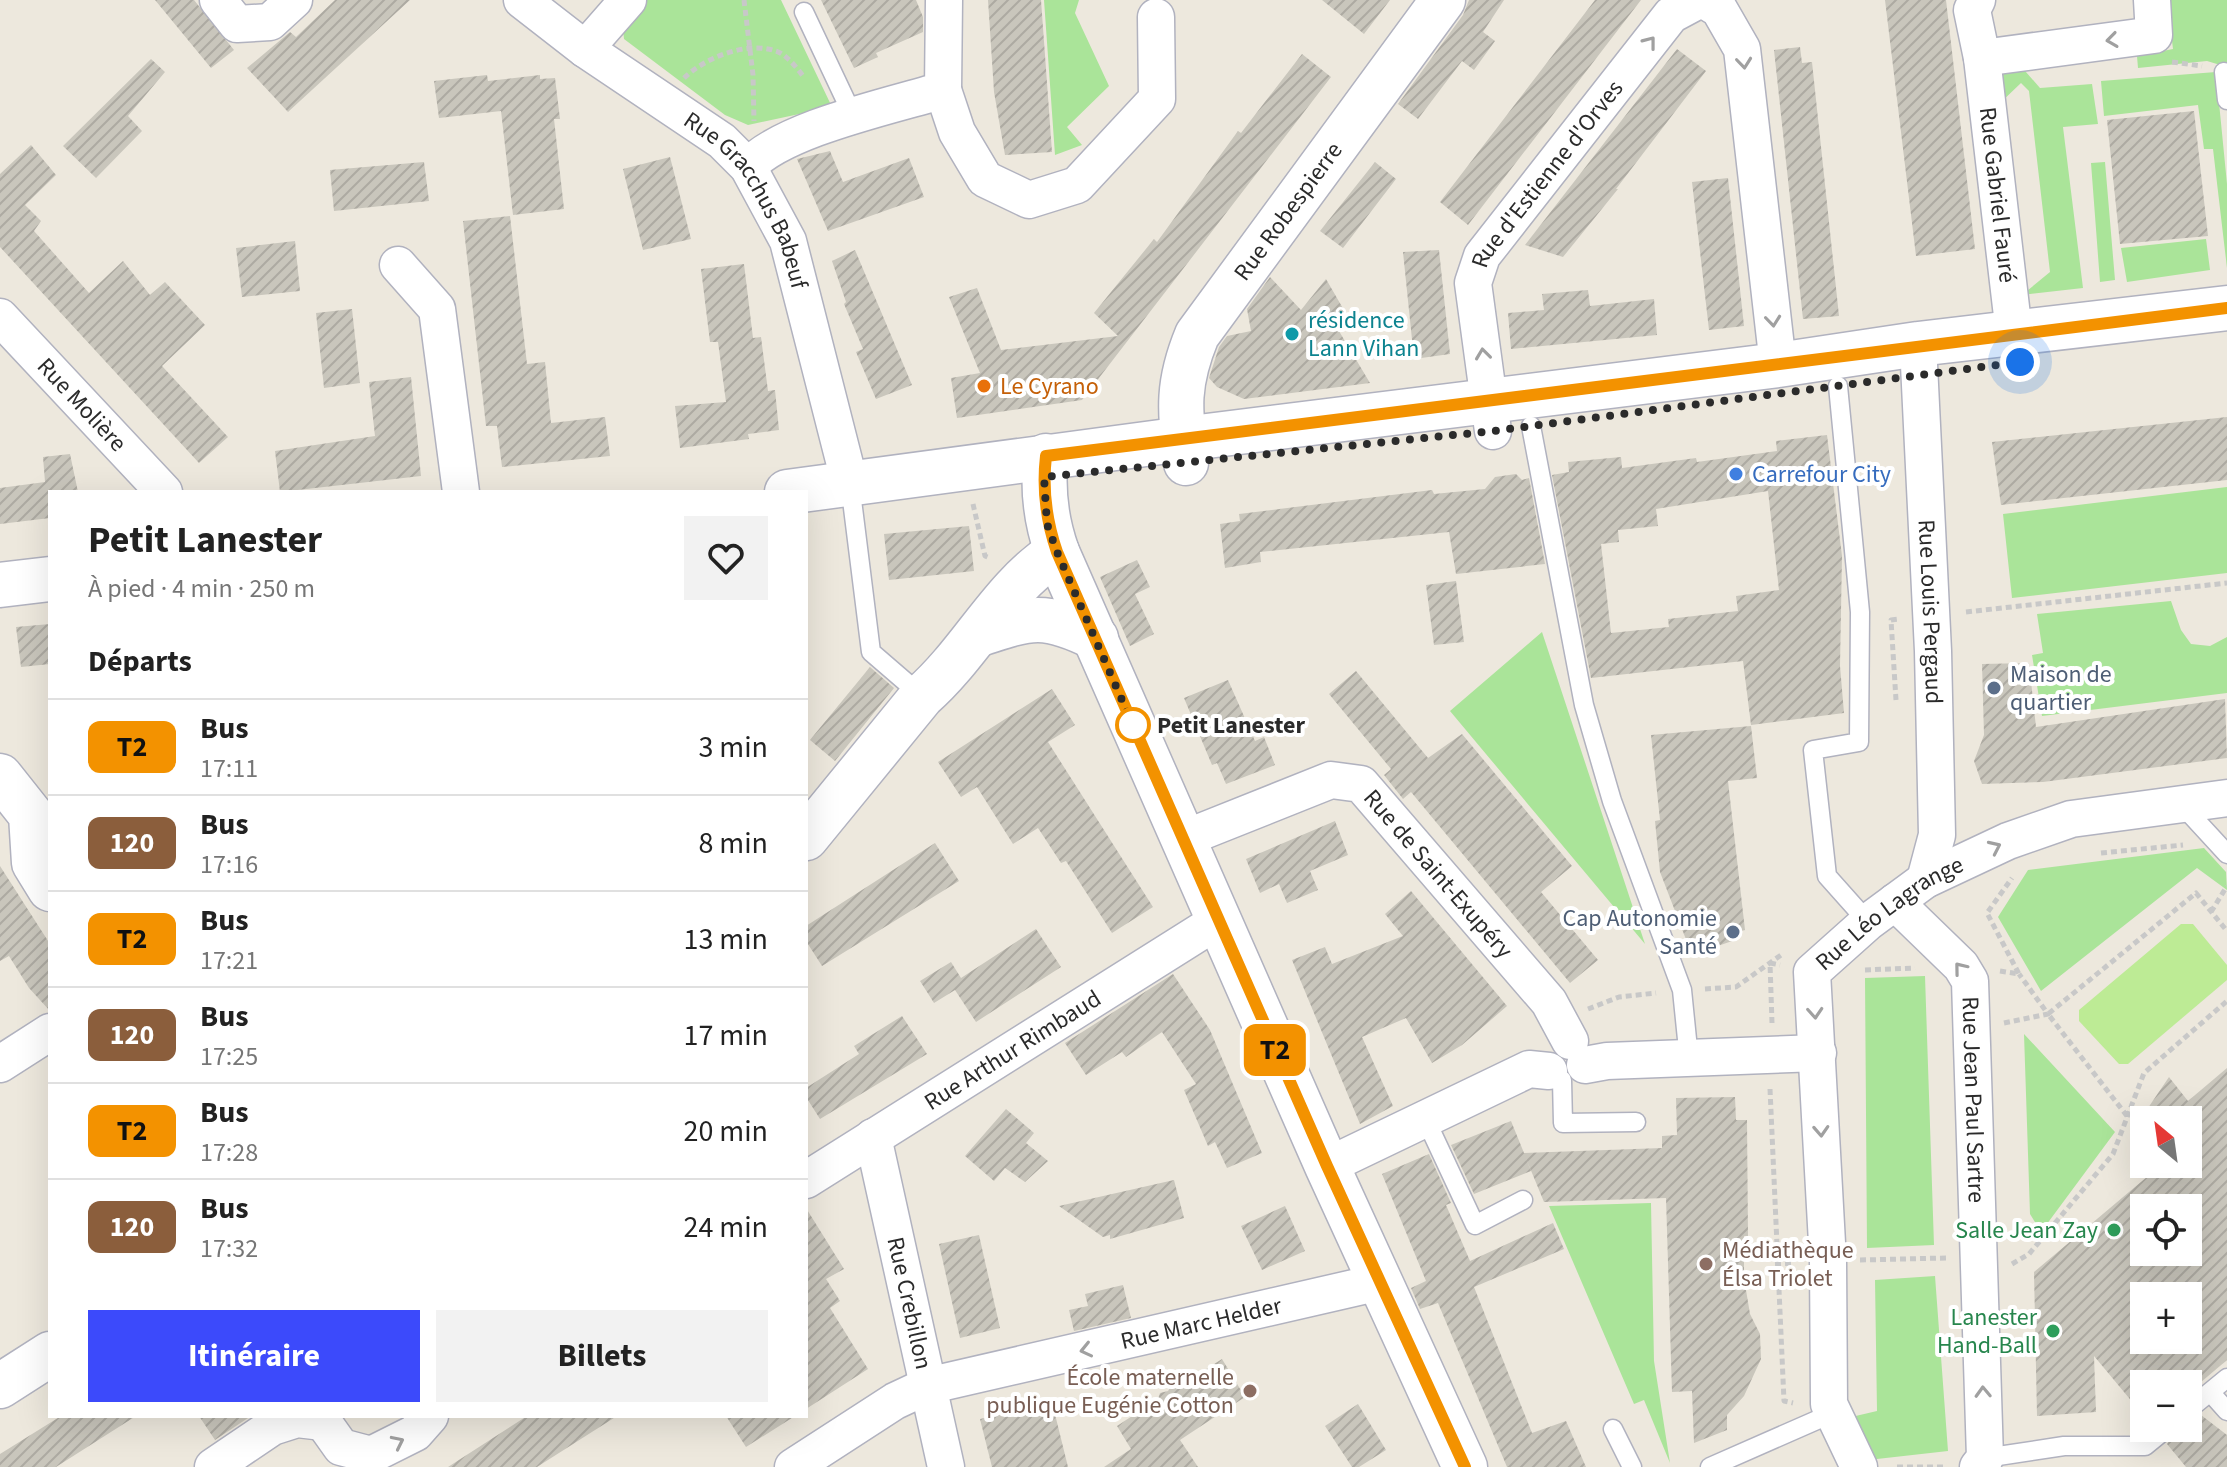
<!DOCTYPE html>
<html lang="fr">
<head>
<meta charset="utf-8">
<style>
  :root { --surface:#fff; --page:#f2f2f2; --text:#222; --muted:#767676; --line:#e0e0e0; --accent:#3c4afb }
  body { margin:0; font-family:"Source Sans 3",sans-serif; background:var(--page); color:var(--text); height:100vh; display:flex; flex-direction:column; font-size:30px; white-space:nowrap }
  * { box-sizing:border-box; margin:0 }
  p { font-size:26px; color:var(--muted) }
  .icon { flex:none; width:44px; height:44px; fill:none; stroke:currentColor; stroke-width:2; stroke-linecap:round; stroke-linejoin:round }
  .map { position:relative; flex:1; overflow:hidden }
  .side { position:absolute; left:48px; top:490px; width:760px; height:928px; display:flex; flex-direction:column; background:var(--surface); border-radius:0px; box-shadow:0 8px 32px #0002 }
  .side>* { flex:none }
  .badge { padding:0 16px; border-radius:12px; font-size:28px; line-height:52px }
  .needle { width:52px; rotate:331deg }
  .buttons { position:absolute; left:2130px; top:1106px; display:grid; gap:16px }
  .buttons a { display:grid; place-items:center; width:72px; height:72px; border-radius:0px; background:var(--surface); box-shadow:0 8px 32px #0002; font-size:40px }
  .you { position:absolute; width:40px; height:40px; margin:-20px; border:6px solid #fff; border-radius:50%; background:#1a73e8; box-shadow:0 0 0 12px #1a73e833 }
  .map>.badge { position:absolute; translate:-50% -50%; box-shadow:0 0 0 4px #fff }
  h2 { padding:0 40px; font-size:30px; line-height:72px }
  .round { display:grid; place-items:center; flex:none; width:84px; height:84px; border-radius:0px; background:var(--page) }
  .headline { display:flex; align-items:center; justify-content:space-between; height:136px; padding:0 40px }
  h1 { font-size:38px; font-weight:700; line-height:60px }
  .primary-button { display:flex; gap:16px; margin-top:auto; padding:16px 40px }
  .primary-button a { flex:1; height:92px; border-radius:0px; background:var(--accent); color:#fff; font-size:32px; font-weight:700; line-height:92px; text-align:center }
  .primary-button a+a { background:var(--page); color:var(--text) }
  ul { padding:0; list-style:none }
  li { display:flex; align-items:center; gap:24px; height:96px; padding:0 40px; border-top:2px solid var(--line) }
  li div { flex:1 }
  li b { display:block; font-size:30px }
  li em { font-style:normal }
  li .badge { min-width:88px; font-weight:700; text-align:center }
  .map>svg:first-child { display:block }
  .grass { fill:#aae499 }
  .pitch { fill:#bdeb95 }
  .building { fill:url(#building-hatch); fill-rule:evenodd }
  .lines { fill:none; stroke-linecap:round; stroke-linejoin:round }
  .service-casing { stroke:#b1b2bf; stroke-width:21 }
  .minor-casing { stroke:#b1b2bf; stroke-width:39 }
  .tertiary-casing { stroke:#b1b2bf; stroke-width:47 }
  .secondary-casing { stroke:#b1b2bf; stroke-width:47 }
  .path { stroke:#c8c8c8; stroke-width:5; stroke-dasharray:6 4; stroke-linecap:butt }
  .service { stroke:#fff; stroke-width:18 }
  .minor { stroke:#fff; stroke-width:36 }
  .tertiary { stroke:#fff; stroke-width:44 }
  .secondary { stroke:#fff; stroke-width:44 }
  .oneway { stroke:#a0a0a0 }
  .line-casing { stroke:#fff; stroke-width:18 }
  .line { stroke:#f39200; stroke-width:12 }
  .walk { stroke:#2b2b2b; stroke-width:8; stroke-dasharray:0 14.4 }
  .culture-dot { fill:#0f9aa8; stroke:#fff; stroke-width:3 }
  .food-dot { fill:#e8710a; stroke:#fff; stroke-width:3 }
  .shop-dot { fill:#3f7fe0; stroke:#fff; stroke-width:3 }
  .service-dot { fill:#5c6f8a; stroke:#fff; stroke-width:3 }
  .stop-dot { fill:#fff; stroke:#f39200; stroke-width:4 }
  .leisure-dot { fill:#2e9e5b; stroke:#fff; stroke-width:3 }
  .education-dot { fill:#8d6e63; stroke:#fff; stroke-width:3 }
  .labels { text-anchor:middle; dominant-baseline:central; stroke-width:8; stroke-linejoin:round; paint-order:stroke }
  .street-label { font-size:24px; fill:#2b2b2b; stroke:#fff }
  .culture-label { font-size:24px; fill:#0d838f; stroke:#fff; text-anchor:start }
  .food-label { font-size:24px; fill:#c56008; stroke:#fff; text-anchor:start }
  .shop-label { font-size:24px; fill:#366cbe; stroke:#fff; text-anchor:start }
  .service-label { font-size:24px; fill:#4e5e75; stroke:#fff; text-anchor:start }
  .stop-label { font-size:24px; font-weight:bold; fill:#2b2b2b; stroke:#fff; text-anchor:start }
  .leisure-label { font-size:24px; fill:#27864d; stroke:#fff; text-anchor:end }
  .education-label { font-size:24px; fill:#785e54; stroke:#fff; text-anchor:start }
</style>
</head>
<body>
<div class="map">
<svg width="2227" height="1467" viewBox="0 0 2227 1467">
  <defs>
    <pattern id="building-hatch" width="6" height="6" patternUnits="userSpaceOnUse" patternTransform="scale(2)"><rect width="6" height="6" fill="#c9c6bc"/><path d="M-1 1l2-2M0 6l6-6M5 7l2-2" fill="none" stroke="#adaaa2"/></pattern>
  </defs>
  <rect width="100%" height="100%" fill="#ede8dd"/>
  <path class="grass" d="M647,0H781L832,107L748,125L725,115L624,39L623,29Z
    M1044,0H1079L1075,13L1109,86L1067,127L1082,145L1055,155Z
    M2167,0H2227V67L2207,61L2138,68L2137,56L2173,49Z
    M2019,64L2040,88L2092,84L2098,124L2063,127L2083,288L2022,295L2050,272L2029,91L2021,83L1998,105L1995,85L2003,68Z
    M2216,72L2227,184V268L2213,149H2204L2198,105L2104,116L2101,81Z
    M2105,162L2115,280L2100,282L2091,163Z
    M2206,239L2210,270L2127,282L2121,248Z
    M2227,487V573L2012,598L2003,514Z
    M2171,601L2181,630L2191,644L2210,646L2227,637V693L2042,716L2032,655L2043,653L2037,614Z
    M1542,632L1645,944L1450,711Z
    M2204,848L2226,872L2227,890L2197,868L2041,991L1998,917L2028,870Z
    M1925,976L1934,1245L1867,1248L1865,978Z
    M2024,1034L2115,1132L2041,1232L2030,1214Z
    M1651,1203L1654,1361L1670,1463L1644,1400L1634,1404L1549,1206Z
    M1935,1276L1948,1451L1868,1460L1847,1418L1877,1411L1875,1280Z"/>
  <path class="pitch" d="M2181,924H2193L2227,965V980L2128,1064H2119L2079,1021V1010Z"/>
  <path class="building" d="M155,0H194L234,50L211,68Z
    M335,0H410L288,112L247,68L290,32L296,37Z
    M821,0H916L923,17V32L876,53L878,57L854,68Z
    M988,0H1041L1052,152L1005,155L994,92Z
    M1322,0H1390L1364,34Z
    M1469,0H1504L1483,32L1495,41L1474,70L1462,61L1418,119L1398,104L1463,15Z
    M1595,0H1641L1468,225L1440,202Z
    M1885,0H1946L1975,249L1916,256Z
    M1800,47L1802,63L1812,62L1839,316L1803,319L1774,50Z
    M1677,49L1706,71L1616,189H1618L1563,257L1525,245Z
    M1302,54L1331,77L1082,400L957,418L951,378L980,373L949,297L977,288L1001,350L1118,336L1094,313L1154,239L1157,242L1238,131L1241,133Z
    M151,59L165,72L128,116L142,131L96,178L63,146Z
    M487,75L488,81L540,75V79L555,78L560,119H554L564,209L513,215L501,111L439,118L434,81Z
    M2194,111L2208,236L2120,244L2107,120Z
    M31,145L56,175L25,205L41,221L34,231L89,293L123,261L150,295L165,282L205,325L162,366L228,437L199,463L0,247V174Z
    M830,151L843,182L909,158L924,197L828,231L797,159Z
    M670,157L691,239L643,250L623,169Z
    M424,162L429,201L334,211L330,170Z
    M1375,162L1396,179L1343,248L1320,231Z
    M1728,178L1744,326L1709,330L1692,182Z
    M510,216L527,364L545,362L551,423L605,417L610,456L502,467L497,426H486L463,221Z
    M295,241L300,291L242,297L236,248Z
    M855,250L912,385L876,399L856,352L863,349L844,304L846,302L832,261Z
    M1439,250L1450,354L1414,359L1403,252Z
    M744,264L753,338L761,337L768,391L775,390L779,430L748,434L749,439L680,448L675,406L726,402L718,342H710L701,269Z
    M1270,277L1301,310L1326,279L1352,324L1336,326L1370,383L1244,399L1217,387L1209,378L1219,347L1227,336L1251,331L1247,309Z
    M1588,290L1590,306L1654,299L1657,335L1511,349L1508,313L1544,310L1542,294Z
    M352,309L360,383L324,388L316,313Z
    M411,377L421,476L280,492L275,451L375,436L369,382Z
    M2227,417V480L2001,505L1992,442Z
    M1827,435L1842,556L1840,666L1844,713L1751,725L1743,661L1591,678L1552,475L1569,472L1568,462L1621,457L1622,468L1696,458L1697,462L1777,451L1776,441ZM1768,491L1779,590L1736,596L1738,611L1668,619L1669,627L1611,633L1601,544L1619,542L1618,530L1658,526L1656,509Z
    M70,454L78,492H50V518L0,524V488L45,482L43,457Z
    M1516,474L1522,480L1529,478L1545,564L1456,574L1449,532L1260,552L1261,562L1225,568L1220,524L1240,521L1239,514L1432,490L1434,494L1485,489L1495,477Z
    M969,526L974,571L889,580L884,534Z
    M1137,560L1150,587L1135,594L1154,634L1130,646L1100,577Z
    M1456,581L1464,642L1434,645L1426,585Z
    M50,624V664L21,667L16,627Z
    M2029,663L2036,727L2225,699L2227,758L2043,782L1982,784L1974,761L1984,735L1982,664Z
    M870,667L894,688L835,761L810,740Z
    M1356,671L1428,758L1462,734L1572,866L1541,892L1598,960L1570,983L1411,792L1403,799L1384,775L1391,769L1329,694Z
    M1228,680L1255,741L1264,737L1275,765L1226,784L1217,763L1212,765L1184,698Z
    M1052,689L1075,725L1048,742L1153,907L1112,933L1066,861L1061,863L1038,828L1013,844L977,787L961,797L938,762Z
    M1751,726L1757,778L1728,781L1745,930L1734,933L1735,940L1692,955L1660,872L1655,821L1660,820L1651,735Z
    M1335,821L1348,855L1310,871L1318,890L1287,903L1279,884L1260,893L1246,859Z
    M935,843L959,881L822,966L806,941V926Z
    M0,866L50,944V1011L29,988L9,956L0,961Z
    M1411,891L1507,1006L1462,1045L1432,1063L1406,1018L1362,1037L1393,1106L1360,1124L1292,960L1325,947L1332,964L1403,936L1385,914Z
    M1036,929L1061,967L976,1022L955,990L934,1003L920,981L951,962L961,978Z
    M1173,974L1210,1030L1262,1153L1227,1168L1215,1142L1208,1146L1184,1090L1196,1084L1162,1032L1126,1057L1122,1052L1086,1075L1065,1043Z
    M902,1016L927,1054L820,1119L806,1097V1088L859,1054L854,1046Z
    M2227,1068V1360L2188,1393V1384H2144V1416L2094,1356L2096,1412L2037,1416L2034,1272L2154,1171L2148,1164H2188V1120H2144V1159L2133,1146L2131,1133L2169,1077L2188,1101ZM2144,1208H2188V1252H2144ZM2144,1296H2188V1340H2144Z
    M1735,1097L1736,1120H1747L1748,1236H1744V1278L1750,1314L1760,1334L1761,1359L1744,1396L1727,1415V1430L1694,1443L1692,1391L1672,1392L1666,1198L1544,1202L1525,1156L1531,1171L1474,1194L1451,1145L1511,1121L1524,1153L1662,1148V1136L1677,1135L1676,1098Z
    M1006,1109L1034,1133L1026,1143L1048,1161L1025,1182L1005,1168L994,1181L965,1156Z
    M1429,1154L1451,1203L1446,1205L1470,1261L1553,1223L1564,1249L1474,1287L1532,1433L1566,1421L1586,1467H1507L1438,1303L1420,1309L1411,1288L1426,1281L1382,1174Z
    M1174,1180L1184,1218L1110,1239V1235L1103,1237L1059,1206Z
    M1285,1206L1305,1251L1262,1270L1241,1226Z
    M806,1208L844,1269L826,1279L840,1301L830,1308L868,1369L806,1409Z
    M979,1235L1000,1328L960,1338L939,1244Z
    M1123,1285L1131,1318L1074,1331L1069,1310L1088,1306L1085,1294Z
    M1222,1359L1245,1397L1180,1440L1198,1467H1104L1131,1449L1117,1426L1158,1399L1160,1393L1168,1391L1172,1385L1180,1387L1182,1378L1190,1377L1193,1370L1200,1373Z
    M1052,1402L1068,1467H992L980,1419Z
    M1358,1404L1386,1450L1359,1467H1352L1325,1426Z
    M2201,1415L2227,1435V1467H2186L2167,1444L2179,1428H2188V1422Z
    M61,1416H136L56,1467H0V1454Z
    M199,1416H251L215,1440Z
    M527,1416H617L537,1467H448Z
    M726,1416H795L746,1447Z"/>
  <g class="lines">
    <g class="service-casing">
      <path id="service" d="M804,12L854,118
        M2224,72L2227,100
        M1838,386L1860,612L1859,742L1813,750L1827,876L1868,922
        M1531,426L1584,705L1612,801L1682,990L1689,1059
        M850,484L871,652L922,696
        M2181,804L2227,854
        M1562,1080L1563,1123L1636,1122
        M1426,1120L1475,1225L1523,1200
        M2210,1392L2227,1411
        M2188,1410L2227,1378
        M1613,1429L1632,1467
        M1985,1458L2064,1446H2145L2167,1428
        M1710,1467L1833,1413"/>
    </g>
    <g class="minor-casing">
      <g id="minor">
        <path d="M218,0L237,24L270,22L294,0"/>
        <path id="s1" d="M522,0L585,49L722,141L748,167L788,241L850,484"/>
        <path d="M1704,0L1719,9L1742,49L1778,365"/>
        <path id="s2" d="M1977,0L1972,10L1982,58L2014,333"/>
        <path d="M585,49L628,0"/>
        <path d="M1982,58L2154,35L2152,0"/>
        <path d="M943,90L957,132L985,179L1029,200L1077,185L1157,99L1156,17"/>
        <path d="M748,167C781,129 891,106 943,90L944,0"/>
        <path d="M398,265L437,309L461,492"/>
        <path id="s3" d="M0,317L164,492"/>
        <path id="s4" d="M1918,344L1933,651L1937,835L1925,880"/>
        <path id="s5" d="M1493,431L1473,283L1482,256L1671,15L1699,0"/>
        <path id="s6" d="M1183,839L1331,780L1361,784L1549,1002L1570,1041"/>
        <path id="s7" d="M1895,902L1961,966L1970,981L1985,1458L1978,1467"/>
        <path d="M0,1064L50,1032"/>
        <path d="M1585,1065L1607,1061L1818,1053"/>
        <path id="s8" d="M873,1137L946,1467"/>
        <path d="M1327,1166L1529,1069L1549,1071"/>
        <path id="s9" d="M806,1180L1219,920"/>
        <path d="M319,1416L341,1447L371,1455L415,1433L430,1416"/>
        <path d="M213,1467L272,1427L297,1419L323,1422"/>
        <path id="s10" d="M793,1467L895,1401L927,1386L1380,1282"/>
        <path id="s11" d="M1859,1467L1829,1404L1828,1261L1812,972L1868,922L1925,880L2008,841L2071,819L2227,798"/>
      </g>
    </g>
    <g class="tertiary-casing">
      <g id="tertiary">
        <path d="M1046,456C1042,490 1046,521 1057,552L1327,1166L1465,1467"/>
        <path id="s12" d="M1186,463C1180,411 1176,386 1197,335L1443,0"/>
        <path d="M977,635C1031,617 1043,612 1096,638"/>
        <path d="M0,776L31,815L34,863L50,889"/>
        <path d="M806,838L922,696C972,652 1001,588 1057,552"/>
        <path d="M0,1386L50,1354"/>
      </g>
    </g>
    <g class="secondary-casing">
      <path id="secondary" d="M787,492L1183,439L1778,365L1918,344L2227,308
        M0,585L50,579"/>
    </g>
    <path class="path" d="M744,0L753,75L754,121
      M2172,62L2202,66
      M684,78C706,57 747,41 776,51C786,54 797,68 803,76
      M973,504L985,556L990,558
      M1966,612L2227,583
      M1896,700L1891,620L1900,619
      M2101,853L2183,845
      M2211,912L2227,886
      M1865,970L1915,968
      M2000,971L2019,974L1987,913L2012,878
      M1705,989L1736,987L1781,955
      M1588,1009L1619,997L1656,993
      M1772,1023L1770,963L1780,965
      M2004,1023L2048,1014L2019,974
      M1770,1089L1784,1401L1793,1403
      M2127,1116L2048,1014L2196,893L2227,931
      M1860,1260L1946,1258
      M1775,1264L1794,1263
      M2012,1264L2029,1254L2113,1154L2144,1073L2227,1001
      M1897,1467H1944"/>
    <use href="#service" class="service"/>
    <use href="#minor" class="minor"/>
    <use href="#tertiary" class="tertiary"/>
    <use href="#secondary" class="secondary"/>
  </g>
  <defs><path id="oneway-chevron" d="M-2-3.5L2.5 0L-2 3.5" fill="none" stroke-width="1.6" stroke-linecap="round" stroke-linejoin="round" transform="scale(2)"/></defs>
  <g class="oneway">
    <use href="#oneway-chevron" transform="translate(2112 40) rotate(172)"/>
    <use href="#oneway-chevron" transform="translate(1650 42) rotate(-52)"/>
    <use href="#oneway-chevron" transform="translate(1744 63) rotate(84)"/>
    <use href="#oneway-chevron" transform="translate(1773 321) rotate(84)"/>
    <use href="#oneway-chevron" transform="translate(1483 354) rotate(-97)"/>
    <use href="#oneway-chevron" transform="translate(1995 847) rotate(-25)"/>
    <use href="#oneway-chevron" transform="translate(1960 968) rotate(-129)"/>
    <use href="#oneway-chevron" transform="translate(1815 1013) rotate(86)"/>
    <use href="#oneway-chevron" transform="translate(1821 1131) rotate(87)"/>
    <use href="#oneway-chevron" transform="translate(1086 1350) rotate(167)"/>
    <use href="#oneway-chevron" transform="translate(1983 1392) rotate(-92)"/>
    <use href="#oneway-chevron" transform="translate(398 1442) rotate(-26)"/>
  </g>
  <g class="lines">
    <g class="line-casing">
      <path id="line" d="M1465,1467L1327,1166L1057,552C1046,520 1042,490 1046,456L2227,308"/>
    </g>
    <use href="#line" class="line"/>
    <path class="walk" d="M1133,725L1057,552L1047,524L1044,477L1493,431L2020,362"/>
  </g>
  <circle class="culture-dot" cx="1292" cy="334" r="8"/>
  <circle class="food-dot" cx="984" cy="386" r="8"/>
  <circle class="shop-dot" cx="1736" cy="474" r="8"/>
  <g class="service-dot">
    <circle cx="1994" cy="688" r="8"/>
    <circle cx="1733" cy="932" r="8"/>
  </g>
  <circle class="stop-dot" cx="1133" cy="725" r="16"/>
  <g class="leisure-dot">
    <circle cx="2114" cy="1230" r="8"/>
    <circle cx="2053" cy="1331" r="8"/>
  </g>
  <g class="education-dot">
    <circle cx="1706" cy="1264" r="8"/>
    <circle cx="1250" cy="1391" r="8"/>
  </g>
  <g class="labels">
    <g class="street-label">
      <text stroke="none"><textPath href="#s5" startOffset="282">Rue d'Estienne d'Orves</textPath></text>
      <text stroke="none"><textPath href="#s2" startOffset="198">Rue Gabriel Fauré</textPath></text>
      <text stroke="none"><textPath href="#s1" startOffset="308">Rue Gracchus Babeuf</textPath></text>
      <text stroke="none"><textPath href="#s12" startOffset="284">Rue Robespierre</textPath></text>
      <text stroke="none"><textPath href="#s3" startOffset="120">Rue Molière</textPath></text>
      <text stroke="none"><textPath href="#s4" startOffset="268">Rue Louis Pergaud</textPath></text>
      <text stroke="none"><textPath href="#s6" startOffset="308">Rue de Saint-Exupéry</textPath></text>
      <text stroke="none"><textPath href="#s11" startOffset="600">Rue Léo Lagrange</textPath></text>
      <text stroke="none"><textPath href="#s9" startOffset="244">Rue Arthur Rimbaud</textPath></text>
      <text stroke="none"><textPath href="#s7" startOffset="228">Rue Jean Paul Sartre</textPath></text>
      <text stroke="none"><textPath href="#s8" startOffset="170">Rue Crebillon</textPath></text>
      <text stroke="none"><textPath href="#s10" startOffset="438">Rue Marc Helder</textPath></text>
    </g>
    <g class="culture-label">
      <text x="1308" y="320">résidence<tspan x="1308" dy="28">Lann Vihan</tspan></text>
    </g>
    <g class="food-label">
      <text x="1000" y="386">Le Cyrano</text>
    </g>
    <g class="shop-label">
      <text x="1752" y="474">Carrefour City</text>
    </g>
    <g class="service-label">
      <text x="2010" y="674">Maison de<tspan x="2010" dy="28">quartier</tspan></text>
      <text x="1717" y="918" text-anchor="end">Cap Autonomie<tspan x="1717" dy="28">Santé</tspan></text>
    </g>
    <g class="stop-label">
      <text x="1157" y="725">Petit Lanester</text>
    </g>
    <g class="leisure-label">
      <text x="2098" y="1230">Salle Jean Zay</text>
      <text x="2037" y="1317">Lanester<tspan x="2037" dy="28">Hand-Ball</tspan></text>
    </g>
    <g class="education-label">
      <text x="1722" y="1250">Médiathèque<tspan x="1722" dy="28">Élsa Triolet</tspan></text>
      <text x="1234" y="1377" text-anchor="end">École maternelle<tspan x="1234" dy="28">publique Eugénie Cotton</tspan></text>
    </g>
  </g>
</svg>
<div class="buttons">
<a><svg class="needle" viewBox="-14 -14 28 28"><path d="M0-13l5 13h-10z" fill="#e53935"/><path d="M0 13l5-13h-10z" fill="#767676"/></svg></a>
<a><svg class="icon" aria-label="locate" viewBox="0 0 24 24"><circle cx="12" cy="12" r="6"/><path d="M12 2v4M12 18v4M2 12h4M18 12h4"/></svg></a>
<a>+</a>
<a>−</a>
</div>
<div class="you" style="left:2020px;top:362px"></div>
<b class="badge" style="left:1275px;top:1050px;background:#f39200;color:#111">T2</b>
<section class="side">
<div class="headline"><div><h1>Petit Lanester</h1><p>À pied · 4 min · 250 m</p></div><a class="round"><svg class="icon" aria-label="heart" viewBox="0 0 24 24"><path d="M12 20l-8-8c-3-5 5-10 8-4 3-6 11-1 8 4z"/></svg></a></div>
<h2>Départs</h2>
<ul>
<li><span class="badge" style="background:#f39200;color:#111">T2</span><div><b>Bus</b><p>17:11</p></div><em>3 min</em></li>
<li><span class="badge" style="background:#8b5e3c;color:#fff">120</span><div><b>Bus</b><p>17:16</p></div><em>8 min</em></li>
<li><span class="badge" style="background:#f39200;color:#111">T2</span><div><b>Bus</b><p>17:21</p></div><em>13 min</em></li>
<li><span class="badge" style="background:#8b5e3c;color:#fff">120</span><div><b>Bus</b><p>17:25</p></div><em>17 min</em></li>
<li><span class="badge" style="background:#f39200;color:#111">T2</span><div><b>Bus</b><p>17:28</p></div><em>20 min</em></li>
<li><span class="badge" style="background:#8b5e3c;color:#fff">120</span><div><b>Bus</b><p>17:32</p></div><em>24 min</em></li>
</ul>
<div class="primary-button"><a>Itinéraire</a><a>Billets</a></div>
</section>
</div>
</body>
</html>
